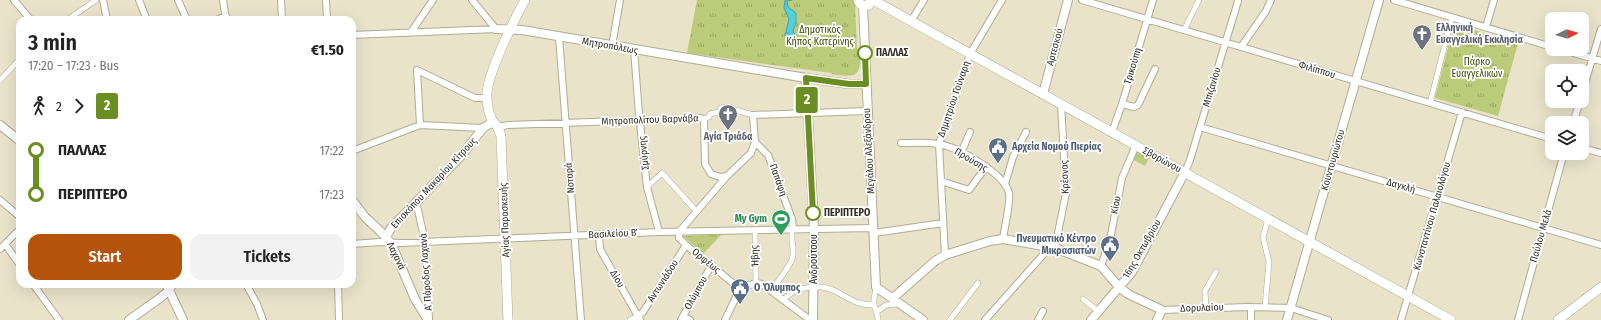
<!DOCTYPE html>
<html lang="en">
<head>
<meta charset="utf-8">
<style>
  :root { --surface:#fff; --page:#f2f2f2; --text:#222; --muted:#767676; --accent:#b45309 }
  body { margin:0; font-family:"Fira Sans Condensed",sans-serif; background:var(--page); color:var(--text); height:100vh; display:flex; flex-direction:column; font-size:15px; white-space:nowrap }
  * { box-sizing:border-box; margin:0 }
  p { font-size:13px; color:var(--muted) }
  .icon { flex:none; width:22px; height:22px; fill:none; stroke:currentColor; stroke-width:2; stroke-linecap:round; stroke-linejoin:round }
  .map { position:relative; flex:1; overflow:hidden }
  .drawer { position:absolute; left:16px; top:16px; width:340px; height:272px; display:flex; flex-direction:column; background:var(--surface); border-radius:12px; box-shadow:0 4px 16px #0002 }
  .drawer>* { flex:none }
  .badge { padding:0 8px; border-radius:3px; font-size:14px; line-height:26px }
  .needle { width:26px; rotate:85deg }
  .fabs { position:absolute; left:1545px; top:12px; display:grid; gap:8px }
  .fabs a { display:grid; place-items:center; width:44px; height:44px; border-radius:8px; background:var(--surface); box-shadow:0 4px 16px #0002; font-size:20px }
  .map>.badge { position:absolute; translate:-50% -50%; box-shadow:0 0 0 2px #fff }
  .legs { display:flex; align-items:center; gap:6px; height:44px; padding:0 12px; font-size:13px }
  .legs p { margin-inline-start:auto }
  .overview { display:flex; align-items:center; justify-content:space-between; height:68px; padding:0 12px }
  h1 { font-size:22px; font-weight:600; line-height:30px }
  .action { display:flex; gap:8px; margin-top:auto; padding:8px 12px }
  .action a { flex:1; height:46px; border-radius:12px; background:var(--accent); color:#fff; font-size:16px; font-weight:600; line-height:46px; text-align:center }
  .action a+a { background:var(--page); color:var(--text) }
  ul { padding:0 12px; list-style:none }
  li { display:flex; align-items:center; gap:14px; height:44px; font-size:15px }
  li i { display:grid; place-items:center; width:6px; height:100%; margin:0 5px; background:currentColor }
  li i::after { content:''; width:10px; height:10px; margin:-5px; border:3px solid; border-radius:50%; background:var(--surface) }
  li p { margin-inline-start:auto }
  li:first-child i { background:linear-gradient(#0000 50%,currentColor 0) }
  li:last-child i { background:linear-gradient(currentColor 50%,#0000 0) }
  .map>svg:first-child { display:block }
  .grass { fill:url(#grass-tufts) }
  .water { fill:url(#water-ripples); stroke:#4a9fa7 }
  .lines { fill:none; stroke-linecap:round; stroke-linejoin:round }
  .pedestrian-casing { stroke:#b1ac94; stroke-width:6 }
  .minor-casing { stroke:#b1ac94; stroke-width:8 }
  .tertiary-casing { stroke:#b1ac94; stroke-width:10 }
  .secondary-casing { stroke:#b1ac94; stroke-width:10 }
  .pedestrian { stroke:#fff; stroke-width:5 }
  .minor { stroke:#fff; stroke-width:6 }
  .tertiary { stroke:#fff; stroke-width:8 }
  .secondary { stroke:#fff; stroke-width:9 }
  .line-1-casing { stroke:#fff; stroke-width:9 }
  .line-1 { stroke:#6b8e23; stroke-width:6 }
  .stop-1-dot { fill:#fff; stroke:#6b8e23; stroke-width:2 }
  .labels { text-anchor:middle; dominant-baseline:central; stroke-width:3.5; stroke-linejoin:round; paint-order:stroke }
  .worship-label { font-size:10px; font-weight:bold; fill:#5b616d; stroke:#fff; text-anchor:start }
  .park-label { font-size:10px; fill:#444d0d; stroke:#fff }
  .street-label { font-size:10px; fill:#333027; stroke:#fff }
  .stop-label { font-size:10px; font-weight:bold; fill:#333027; stroke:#fff; text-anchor:start }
  .service-label { font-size:10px; font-weight:bold; fill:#4e5e75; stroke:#fff; text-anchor:start }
  .leisure-label { font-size:10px; font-weight:bold; fill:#27864d; stroke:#fff; text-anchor:end }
</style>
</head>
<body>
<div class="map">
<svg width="1601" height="320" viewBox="0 0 1601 320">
  <defs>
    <pattern id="grass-tufts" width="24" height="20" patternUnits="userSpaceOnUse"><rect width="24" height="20" fill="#bccb79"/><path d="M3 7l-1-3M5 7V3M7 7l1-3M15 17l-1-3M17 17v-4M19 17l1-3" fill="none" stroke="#99a563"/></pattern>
    <pattern id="water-ripples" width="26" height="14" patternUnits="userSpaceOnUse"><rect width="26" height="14" fill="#54cfde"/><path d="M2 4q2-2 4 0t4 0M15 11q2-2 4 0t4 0" fill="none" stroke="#4ab2be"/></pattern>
  </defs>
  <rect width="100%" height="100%" fill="#e9e3ca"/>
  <path class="grass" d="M697,0H855L857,49H860C861,77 858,78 831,74V73L687,53Z
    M1454,24L1518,43L1498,116L1435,98Z
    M1137,148L1150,156L1145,166L1132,159Z
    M722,234L703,254L683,236Z"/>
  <path class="water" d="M785,0H792L787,1L788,7L796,13V23L793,31L796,37L793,39L785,36L789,19L784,8Z"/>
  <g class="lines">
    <g class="pedestrian-casing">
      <path id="pedestrian" d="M67,20L96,0
        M1184,30L1199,0
        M0,80L20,59
        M1430,103L1452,17
        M703,119L709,117L710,114L719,112L721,108L725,107L753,115
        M647,187L662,173L697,212
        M755,230L756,283
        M876,287C876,292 873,298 874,304C875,310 878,313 878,320
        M771,291C776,283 790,267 792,259C796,249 789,238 793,229
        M1083,299L1098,311
        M783,300C796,286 820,283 837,292C852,300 857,305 874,305
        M1265,307L1269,262L1263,237L1268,219
        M1206,308L1205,291L1216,272
        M878,311L886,305L897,304L898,303
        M630,320L638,316
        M950,320L978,283"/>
    </g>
    <g class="minor-casing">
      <path id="minor" d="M14,0L31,20
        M103,0L107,20
        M139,0L147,20
        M178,0L187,20
        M223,0L226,20
        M281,0L282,20
        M326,0L327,20
        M472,0L496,29
        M1082,0L1552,139
        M1394,0L1552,47
        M217,20L226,16
        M911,21L924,0
        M1486,27L1494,0
        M411,32L433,0
        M352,35L496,29
        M559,37L581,320
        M612,46L620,0
        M1241,47L1266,11L1271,0
        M1560,49L1601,61
        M634,50L639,114L647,187L659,232
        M1582,93L1601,29
        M1122,104L1134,107L1138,105L1155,69
        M1573,123L1580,101
        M420,125L417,70L475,98H487
        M498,127L508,125L701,118L704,121L705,164L711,174L720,177L727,176L751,153L755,142
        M1200,127L1601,245
        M1112,132L1122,104L1153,0
        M901,143C913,143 926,142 938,144C958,147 1004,173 1009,193C1011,201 1004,230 1003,239
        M1582,148L1601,153
        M352,151L420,125L483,128
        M961,153L970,132
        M1185,172L1190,160L1238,1
        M941,181L969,190L986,167
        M1005,184L1013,157L1026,132
        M0,200L20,217
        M416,201L425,242L429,320
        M793,229L792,219L768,155L755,142L753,115L867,111
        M679,232V238L686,245L739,288
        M679,232L727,176
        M874,233L943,223
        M599,235L600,249L640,320
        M5,244L20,265
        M352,244L380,242L400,243L659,232L873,228
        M1055,248L1066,193L1061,104
        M0,249L20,229
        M945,255L939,144L970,54L1002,0
        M1101,266L1110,240L1122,178L1136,145
        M33,284L59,320
        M246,284L257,304L263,320
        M338,284L339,320
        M739,288L756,283L762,284L810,320
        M1162,310L1247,307L1291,308L1328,320
        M638,316L643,312L686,245
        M683,316L690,320
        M681,320L711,266
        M725,320L738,293L739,288
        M985,320L1050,247
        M1038,320L1043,311
        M1251,320V307
        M1401,320L1462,112
        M1518,320L1564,153"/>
    </g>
    <g class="tertiary-casing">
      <path id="tertiary" d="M863,6L876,287L923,320
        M496,29L522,30L806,78L849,84H866
        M806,78L814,228L813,320
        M1043,94L1068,0
        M0,125L20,141
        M352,200L365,217L381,232L391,243L415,299L428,320
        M386,237L391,228L461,156L483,128L493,122
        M167,286L183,320
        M893,298L935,261L945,255L990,241L1003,239L1055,248L1101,266L1119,287L1128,294L1162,310L1157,320
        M129,320L160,298L166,293L173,284
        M1091,320L1132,272L1185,172
        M1287,320L1379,0"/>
    </g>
    <g class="secondary-casing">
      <path id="secondary" d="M858,0L860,4L865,6L869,5L871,0
        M873,0L1451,320
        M508,320L501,137C500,129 497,127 493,121C489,116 487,104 487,97C485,78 515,18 525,0
        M1558,320L1601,287"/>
    </g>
    <use href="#pedestrian" class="pedestrian"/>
    <use href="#minor" class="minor"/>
    <use href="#tertiary" class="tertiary"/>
    <use href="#secondary" class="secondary"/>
  </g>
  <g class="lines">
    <g class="line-1-casing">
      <path id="line-1" d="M813,213L806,78L849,84H866L865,53"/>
    </g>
    <use href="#line-1" class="line-1"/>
  </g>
  <defs>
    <g id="church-pin" transform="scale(1)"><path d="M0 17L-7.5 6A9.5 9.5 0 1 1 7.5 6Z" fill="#6b7280" stroke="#fff"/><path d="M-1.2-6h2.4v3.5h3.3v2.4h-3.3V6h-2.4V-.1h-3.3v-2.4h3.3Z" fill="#fff"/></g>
    <g id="civic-pin" transform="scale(1)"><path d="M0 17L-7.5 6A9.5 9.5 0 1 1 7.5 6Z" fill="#5c6f8a" stroke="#fff"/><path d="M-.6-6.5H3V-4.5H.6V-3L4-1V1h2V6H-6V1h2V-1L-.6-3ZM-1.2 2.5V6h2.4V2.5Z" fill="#fff"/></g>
    <g id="stadium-pin" transform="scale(1)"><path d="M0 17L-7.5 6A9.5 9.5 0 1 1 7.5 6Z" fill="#2e9e5b" stroke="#fff"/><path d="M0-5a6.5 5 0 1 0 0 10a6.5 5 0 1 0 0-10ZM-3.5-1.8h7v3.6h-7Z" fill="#fff"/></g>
  </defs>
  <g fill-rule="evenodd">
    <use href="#church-pin" x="1422" y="34"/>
    <use href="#church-pin" x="728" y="114"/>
    <use href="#civic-pin" x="998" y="147"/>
    <use href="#stadium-pin" x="781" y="219"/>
    <use href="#civic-pin" x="1110" y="245"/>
    <use href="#civic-pin" x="740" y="288"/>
  </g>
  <g class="stop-1-dot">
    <circle cx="865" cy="53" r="7"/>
    <circle cx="813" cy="213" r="7"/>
  </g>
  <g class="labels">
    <g class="worship-label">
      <text x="1436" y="28">Ελληνική<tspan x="1436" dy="12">Ευαγγελική Εκκλησία</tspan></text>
      <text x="728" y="137" text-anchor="middle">Αγία Τριάδα</text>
    </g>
    <g class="park-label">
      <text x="820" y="30">Δημοτικός<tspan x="820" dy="12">Κήπος Κατερίνης</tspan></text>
      <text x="1477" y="62">Πάρκο<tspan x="1477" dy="12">Ευαγγελικών</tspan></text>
    </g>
    <g class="street-label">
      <text transform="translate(610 46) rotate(10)">Μητροπόλεως</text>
      <text transform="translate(1055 47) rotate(-75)">Αρτεσκού</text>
      <text transform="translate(1133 66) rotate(-73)">Τρικούπη</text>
      <text transform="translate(1317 70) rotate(17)">Φιλίππου</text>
      <text transform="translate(1212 87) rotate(-73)">Μπιζανίου</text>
      <text transform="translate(954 99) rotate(-71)">Δημητρίου Γούναρη</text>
      <text transform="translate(650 120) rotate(-2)">Μητροπολίτου Βαρνάβα</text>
      <text transform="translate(869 151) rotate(-93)">Μεγάλου Αλεξάνδρου</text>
      <text transform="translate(644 153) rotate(-96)">Σμύρνης</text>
      <text transform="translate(971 160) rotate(31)">Προύσης</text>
      <text transform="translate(1162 160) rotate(29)">Σβορώνου</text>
      <text transform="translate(1333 160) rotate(-74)">Κουντουριώτου</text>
      <text transform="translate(1065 177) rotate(-92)">Κρέσνας</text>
      <text transform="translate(570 178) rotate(-95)">Νοταρά</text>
      <text transform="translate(778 180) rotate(70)">Παπάφη</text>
      <text transform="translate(434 183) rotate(-47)">Επισκόπου Μακαρίου Κίτρους</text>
      <text transform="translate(1401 186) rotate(16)">Δαγκλή</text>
      <text transform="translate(1116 205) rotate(-79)">Κίου</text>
      <text transform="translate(1432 216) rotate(-74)">Κωνσταντίνου Παλαιολόγου</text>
      <text transform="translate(505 220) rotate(-92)">Αγίας Παρασκευής</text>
      <text transform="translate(613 234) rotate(-3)">Βασιλείου Β΄</text>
      <text transform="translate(1541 236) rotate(-74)">Παύλου Μελά</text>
      <text transform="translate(1142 249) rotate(-60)">16ης Οκτωβρίου</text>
      <text transform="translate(396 256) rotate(64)">Λαχανά</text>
      <text transform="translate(755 256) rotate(-92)">Ήβης</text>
      <text transform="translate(814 259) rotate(-90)">Ανδρούτσου</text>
      <text transform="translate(706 261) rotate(39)">Ορφέως</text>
      <text transform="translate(426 272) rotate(-94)">Α΄ Πάροδος Λαχανά</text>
      <text transform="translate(617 279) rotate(60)">Δίου</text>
      <text transform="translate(663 281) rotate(-57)">Αντωνιάδου</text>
      <text transform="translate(696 293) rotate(-61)">Ολύμπου</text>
      <text transform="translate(1202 308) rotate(-2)">Δορυλαίου</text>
    </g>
    <g class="stop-label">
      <text x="876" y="53">ΠΑΛΛΑΣ</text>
      <text x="824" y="213">ΠΕΡΙΠΤΕΡΟ</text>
    </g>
    <g class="service-label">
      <text x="1012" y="147">Αρχεία Νομού Πιερίας</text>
      <text x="1096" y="239" text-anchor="end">Πνευματικό Κέντρο<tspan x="1096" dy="12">Μικρασιατών</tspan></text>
      <text x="754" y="288">Ο Όλυμπος</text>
    </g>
    <g class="leisure-label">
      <text x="767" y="219">My Gym</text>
    </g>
  </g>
</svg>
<div class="fabs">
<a><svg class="needle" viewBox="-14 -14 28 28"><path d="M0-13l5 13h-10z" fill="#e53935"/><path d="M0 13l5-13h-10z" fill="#767676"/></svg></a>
<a><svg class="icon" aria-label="locate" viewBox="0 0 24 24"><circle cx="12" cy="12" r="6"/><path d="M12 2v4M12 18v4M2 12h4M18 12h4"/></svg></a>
<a><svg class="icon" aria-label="layers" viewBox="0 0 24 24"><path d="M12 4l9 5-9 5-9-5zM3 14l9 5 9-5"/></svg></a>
</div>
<b class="badge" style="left:807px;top:100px;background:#6b8e23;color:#fff">2</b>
<section class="drawer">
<div class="overview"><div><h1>3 min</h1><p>17:20 – 17:23 · Bus</p></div><b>€1.50</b></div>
<div class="legs"><svg class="icon" aria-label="walk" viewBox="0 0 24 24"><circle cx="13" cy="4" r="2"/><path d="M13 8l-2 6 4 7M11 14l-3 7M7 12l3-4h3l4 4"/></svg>2<svg class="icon" aria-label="forward" viewBox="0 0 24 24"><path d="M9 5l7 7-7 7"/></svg><b class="badge" style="background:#6b8e23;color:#fff">2</b></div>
<ul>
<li><i style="color:#6b8e23"></i><b>ΠΑΛΛΑΣ</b><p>17:22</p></li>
<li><i style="color:#6b8e23"></i><b>ΠΕΡΙΠΤΕΡΟ</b><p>17:23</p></li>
</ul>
<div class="action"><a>Start</a><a>Tickets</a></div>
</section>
</div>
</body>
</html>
